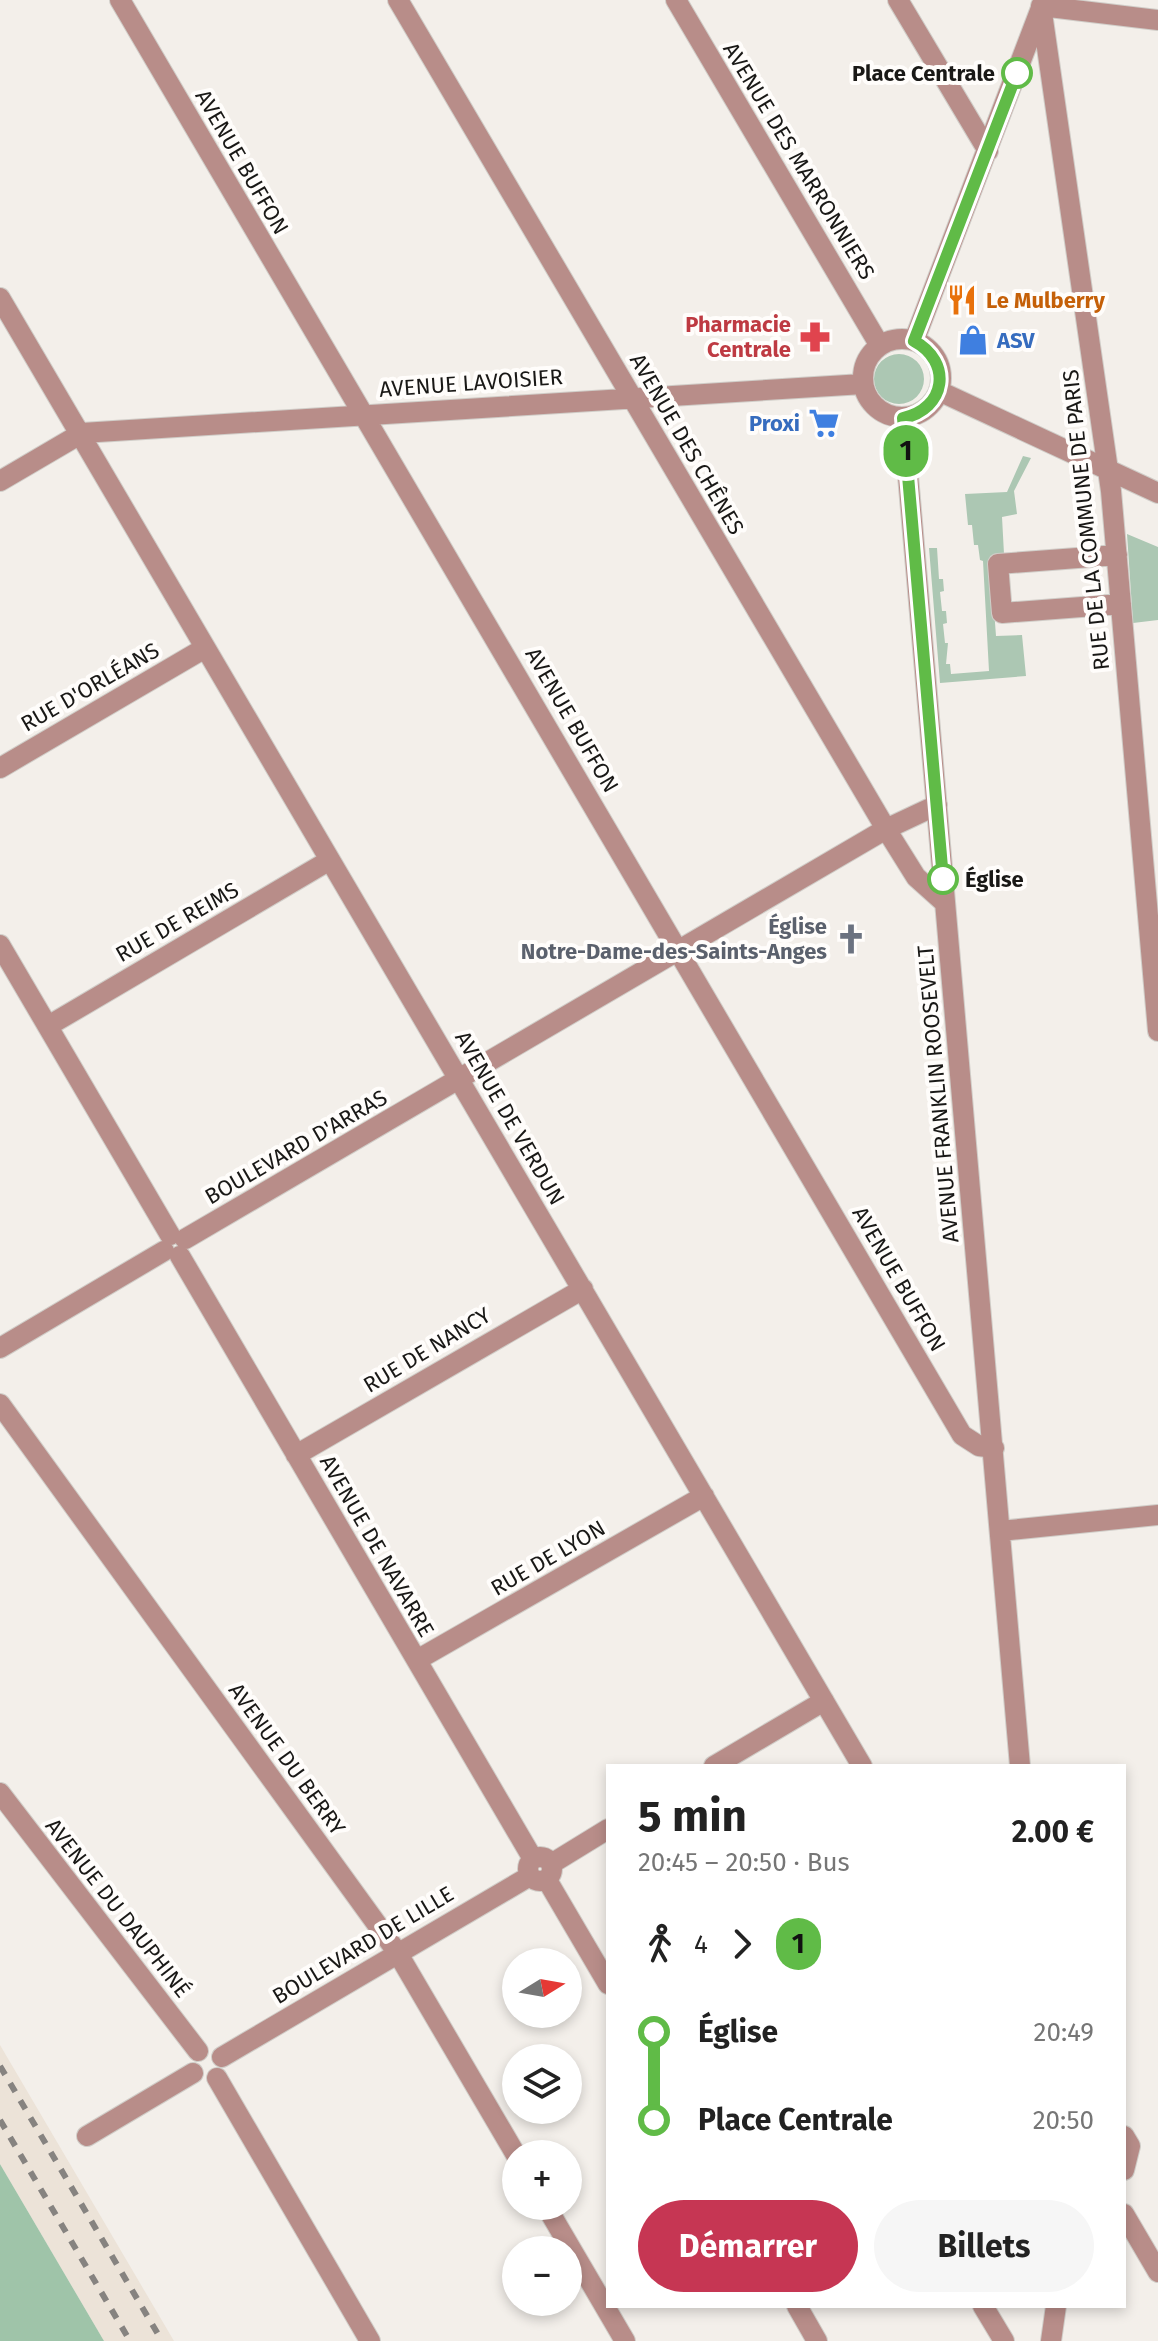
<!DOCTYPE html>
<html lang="fr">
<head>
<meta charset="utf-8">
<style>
  :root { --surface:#fff; --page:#f6f6f6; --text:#222; --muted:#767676; --accent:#c63653 }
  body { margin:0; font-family:"Fira Sans",sans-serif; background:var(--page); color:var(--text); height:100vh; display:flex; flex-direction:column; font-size:30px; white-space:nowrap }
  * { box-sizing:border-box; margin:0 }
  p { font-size:26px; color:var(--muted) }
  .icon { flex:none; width:44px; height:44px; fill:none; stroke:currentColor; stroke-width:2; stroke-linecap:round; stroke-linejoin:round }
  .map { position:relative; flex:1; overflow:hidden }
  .drawer { position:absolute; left:606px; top:1764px; width:520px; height:544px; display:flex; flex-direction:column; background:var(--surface); border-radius:0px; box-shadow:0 4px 12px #0003 }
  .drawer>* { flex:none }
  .badge { padding:0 16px; border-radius:26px; font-size:28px; line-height:52px }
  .needle { width:52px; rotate:79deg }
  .controls { position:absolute; left:502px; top:1948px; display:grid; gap:16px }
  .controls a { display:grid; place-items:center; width:80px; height:80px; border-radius:50%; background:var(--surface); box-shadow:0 4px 12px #0003; font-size:40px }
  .map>.badge { position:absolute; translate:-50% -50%; box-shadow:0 0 0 4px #fff }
  .legs { display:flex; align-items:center; gap:12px; height:88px; padding:0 32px; font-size:26px }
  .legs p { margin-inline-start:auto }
  .headline { display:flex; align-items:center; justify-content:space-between; height:136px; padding:0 32px }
  h1 { font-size:44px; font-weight:700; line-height:60px }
  .primary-button { display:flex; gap:16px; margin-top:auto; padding:16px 32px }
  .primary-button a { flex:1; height:92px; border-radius:48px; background:var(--accent); color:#fff; font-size:32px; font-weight:700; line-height:92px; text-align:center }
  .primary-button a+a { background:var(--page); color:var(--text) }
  ul { padding:0 32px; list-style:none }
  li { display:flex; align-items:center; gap:28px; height:88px; font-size:30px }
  li i { display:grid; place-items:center; width:12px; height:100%; margin:0 10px; background:currentColor }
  li i::after { content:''; width:20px; height:20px; margin:-10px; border:6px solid; border-radius:50%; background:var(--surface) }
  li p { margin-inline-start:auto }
  li:first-child i { background:linear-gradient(#0000 50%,currentColor 0) }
  li:last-child i { background:linear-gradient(currentColor 50%,#0000 0) }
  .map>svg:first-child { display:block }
  .built { fill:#ece3d8 }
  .green { fill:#acc7b3 }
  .forest { fill:#9fc4a9 }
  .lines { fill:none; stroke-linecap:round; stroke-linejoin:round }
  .minor-casing { stroke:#d0cdc8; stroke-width:22 }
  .minor { stroke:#b88d89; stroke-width:20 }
  .rail { stroke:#868380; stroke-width:6; stroke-dasharray:10 10; stroke-linecap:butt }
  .line-1-casing { stroke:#fff; stroke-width:18 }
  .line-1 { stroke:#60bb47; stroke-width:12 }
  .stop-1-dot { fill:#fff; stroke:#60bb47; stroke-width:4 }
  .labels { text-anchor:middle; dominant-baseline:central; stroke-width:8; stroke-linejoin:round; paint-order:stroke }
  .stop-label { font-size:22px; font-weight:bold; fill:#191816; stroke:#fffdfb; text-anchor:end }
  .street-label { font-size:22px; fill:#191816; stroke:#fffdfb }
  .food-label { font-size:22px; font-weight:bold; fill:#c56008; stroke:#fffdfb; text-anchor:start }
  .health-label { font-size:22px; font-weight:bold; fill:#be3a42; stroke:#fffdfb; text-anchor:end }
  .shop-label { font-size:22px; font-weight:bold; fill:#366cbe; stroke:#fffdfb; text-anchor:start }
  .worship-label { font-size:22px; font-weight:bold; fill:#5b616d; stroke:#fffdfb; text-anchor:end }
</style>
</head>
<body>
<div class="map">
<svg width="1158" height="2341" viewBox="0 0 1158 2341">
  <rect width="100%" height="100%" fill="#f3efea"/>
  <path class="built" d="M0,2045L174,2341H104L0,2164Z"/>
  <path class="green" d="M874 379a25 25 0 1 1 50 0a25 25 0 1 1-50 0Z
    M1023,456L1031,458L1014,491L1017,514L1002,517L1004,554L990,556L996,636L1022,635L1026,676L940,683L929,548H937L939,579H943L944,591L940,592L942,611H946L947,623L943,624L945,643H948L946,664H950L951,674L989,671L983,561L980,560L978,545H974L972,525H968L965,494L1007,492Z
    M1127,534L1158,547V620L1133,623Z"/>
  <path class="forest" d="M0,2164L104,2341H0Z"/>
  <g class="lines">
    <g class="minor-casing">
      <path id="minor" d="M120,0L962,1435L979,1446L994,1448
        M398,0L886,829L916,877L945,903
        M676,0L880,346
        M898,0L988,151
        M1158,20L1041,6L1111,491L1158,1031
        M0,298L862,1766
        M863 378a39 39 0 1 1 78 0a39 39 0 1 1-78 0Z
        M914,341L1041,8
        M939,391L1158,493
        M903,418L1020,1766
        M0,481L82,433L863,384
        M1117,555L998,564L1002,613L1121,604
        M0,768L205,648
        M0,945L170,1235
        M48,1026L330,860
        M185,1239L886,829L937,805
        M180,1256L533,1859
        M0,1348L164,1251
        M0,1404L397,1952L516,2155
        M296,1455L583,1289
        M1000,1531L1158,1515
        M417,1660L704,1496
        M714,1766L824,1701
        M0,1793L198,2051
        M528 1869a12 12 0 1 1 24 0a12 12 0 1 1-24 0Z
        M551,1864L608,1829
        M547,1880L608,1984
        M222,2057L530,1876
        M217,2078L370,2341
        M87,2136L193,2073
        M1124,2136L1130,2146L1124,2170
        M546,2206L625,2341
        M1124,2214L1158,2272
        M797,2306L817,2341
        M983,2306L1004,2341
        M1051,2341L1056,2306"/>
    </g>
    <use href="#minor" class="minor"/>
    <path class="rail" d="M0,2066L162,2341
      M0,2120L130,2341"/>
  </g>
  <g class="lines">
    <g class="line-1-casing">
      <path id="line-1" d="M943,879L903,418C946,409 953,362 914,341L1017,73"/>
    </g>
    <use href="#line-1" class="line-1"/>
  </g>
  <defs>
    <g id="restaurant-bare" transform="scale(2.4)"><path d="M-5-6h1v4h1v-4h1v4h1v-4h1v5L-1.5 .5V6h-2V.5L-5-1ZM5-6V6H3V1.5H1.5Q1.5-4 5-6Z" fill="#e8710a" stroke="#fffdfb" stroke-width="2.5" paint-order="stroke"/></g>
    <g id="pharmacy-bare" transform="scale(2.4)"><path d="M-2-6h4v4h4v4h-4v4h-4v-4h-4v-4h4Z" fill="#e0444e" stroke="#fffdfb" stroke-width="2.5" paint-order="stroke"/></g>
    <g id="shop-bare" transform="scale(2.4)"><path d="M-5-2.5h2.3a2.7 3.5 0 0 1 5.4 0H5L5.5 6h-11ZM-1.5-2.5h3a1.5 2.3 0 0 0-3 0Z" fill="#3f7fe0" stroke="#fffdfb" stroke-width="2.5" paint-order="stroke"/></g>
    <g id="supermarket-bare" transform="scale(2.4)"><path d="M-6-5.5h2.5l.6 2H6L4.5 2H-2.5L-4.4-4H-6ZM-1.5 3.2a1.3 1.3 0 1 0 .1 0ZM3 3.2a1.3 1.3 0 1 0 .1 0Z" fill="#3f7fe0" stroke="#fffdfb" stroke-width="2.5" paint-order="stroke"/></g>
    <g id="church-bare" transform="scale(2.4)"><path d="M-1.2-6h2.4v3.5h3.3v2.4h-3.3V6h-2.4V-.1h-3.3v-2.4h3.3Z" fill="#6b7280" stroke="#fffdfb" stroke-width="2.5" paint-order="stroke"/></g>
  </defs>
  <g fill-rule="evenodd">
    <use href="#restaurant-bare" x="962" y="300"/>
    <use href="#pharmacy-bare" x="815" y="337"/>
    <use href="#shop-bare" x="973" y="340"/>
    <use href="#supermarket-bare" x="824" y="423"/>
    <use href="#church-bare" x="851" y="939"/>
  </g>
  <g class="stop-1-dot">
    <circle cx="1017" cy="73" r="14"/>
    <circle cx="943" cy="879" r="14"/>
  </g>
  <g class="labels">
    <g class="stop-label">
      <text x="995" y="73">Place Centrale</text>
      <text x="965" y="879" text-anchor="start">Église</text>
    </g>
    <g class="street-label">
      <text transform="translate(799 161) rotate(59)">AVENUE DES MARRONNIERS</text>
      <text transform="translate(242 162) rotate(60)">AVENUE BUFFON</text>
      <text transform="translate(471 383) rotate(-4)">AVENUE LAVOISIER</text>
      <text transform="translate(687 444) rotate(60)">AVENUE DES CHÊNES</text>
      <text transform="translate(1086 520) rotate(-96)">RUE DE LA COMMUNE DE PARIS</text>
      <text transform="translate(90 687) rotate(-30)">RUE D'ORLÉANS</text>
      <text transform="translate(572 720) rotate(60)">AVENUE BUFFON</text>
      <text transform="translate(177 922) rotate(-30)">RUE DE REIMS</text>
      <text transform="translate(938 1094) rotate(-95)">AVENUE FRANKLIN ROOSEVELT</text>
      <text transform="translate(510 1118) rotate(60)">AVENUE DE VERDUN</text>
      <text transform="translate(296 1147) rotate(-30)">BOULEVARD D'ARRAS</text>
      <text transform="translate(899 1279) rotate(60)">AVENUE BUFFON</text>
      <text transform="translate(427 1350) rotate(-31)">RUE DE NANCY</text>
      <text transform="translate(377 1546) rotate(60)">AVENUE DE NAVARRE</text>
      <text transform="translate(548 1558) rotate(-30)">RUE DE LYON</text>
      <text transform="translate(287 1759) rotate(54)">AVENUE DU BERRY</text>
      <text transform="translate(118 1908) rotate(52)">AVENUE DU DAUPHINÉ</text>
      <text transform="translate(363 1945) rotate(-31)">BOULEVARD DE LILLE</text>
    </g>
    <g class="food-label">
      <text x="986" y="300">Le Mulberry</text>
    </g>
    <g class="health-label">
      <text x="791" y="324">Pharmacie<tspan x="791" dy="25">Centrale</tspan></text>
    </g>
    <g class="shop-label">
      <text x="997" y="340">ASV</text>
      <text x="800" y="423" text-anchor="end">Proxi</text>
    </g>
    <g class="worship-label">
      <text x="827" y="926">Église<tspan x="827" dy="25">Notre-Dame-des-Saints-Anges</tspan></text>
    </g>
  </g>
</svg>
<div class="controls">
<a><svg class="needle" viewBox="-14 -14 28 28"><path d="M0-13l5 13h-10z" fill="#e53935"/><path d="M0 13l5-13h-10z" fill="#767676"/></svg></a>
<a><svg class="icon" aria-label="layers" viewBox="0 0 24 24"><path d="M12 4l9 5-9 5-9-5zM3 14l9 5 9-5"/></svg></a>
<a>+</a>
<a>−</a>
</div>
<b class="badge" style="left:906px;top:451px;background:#60bb47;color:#111">1</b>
<section class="drawer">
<div class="headline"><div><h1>5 min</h1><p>20:45 – 20:50 · Bus</p></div><b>2.00 €</b></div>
<div class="legs"><svg class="icon" aria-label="walk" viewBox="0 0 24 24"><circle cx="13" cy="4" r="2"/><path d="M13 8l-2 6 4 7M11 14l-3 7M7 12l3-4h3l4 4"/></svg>4<svg class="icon" aria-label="forward" viewBox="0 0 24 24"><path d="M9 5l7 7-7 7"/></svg><b class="badge" style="background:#60bb47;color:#111">1</b></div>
<ul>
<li><i style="color:#60bb47"></i><b>Église</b><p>20:49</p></li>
<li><i style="color:#60bb47"></i><b>Place Centrale</b><p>20:50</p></li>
</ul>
<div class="primary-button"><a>Démarrer</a><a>Billets</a></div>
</section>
</div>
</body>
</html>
